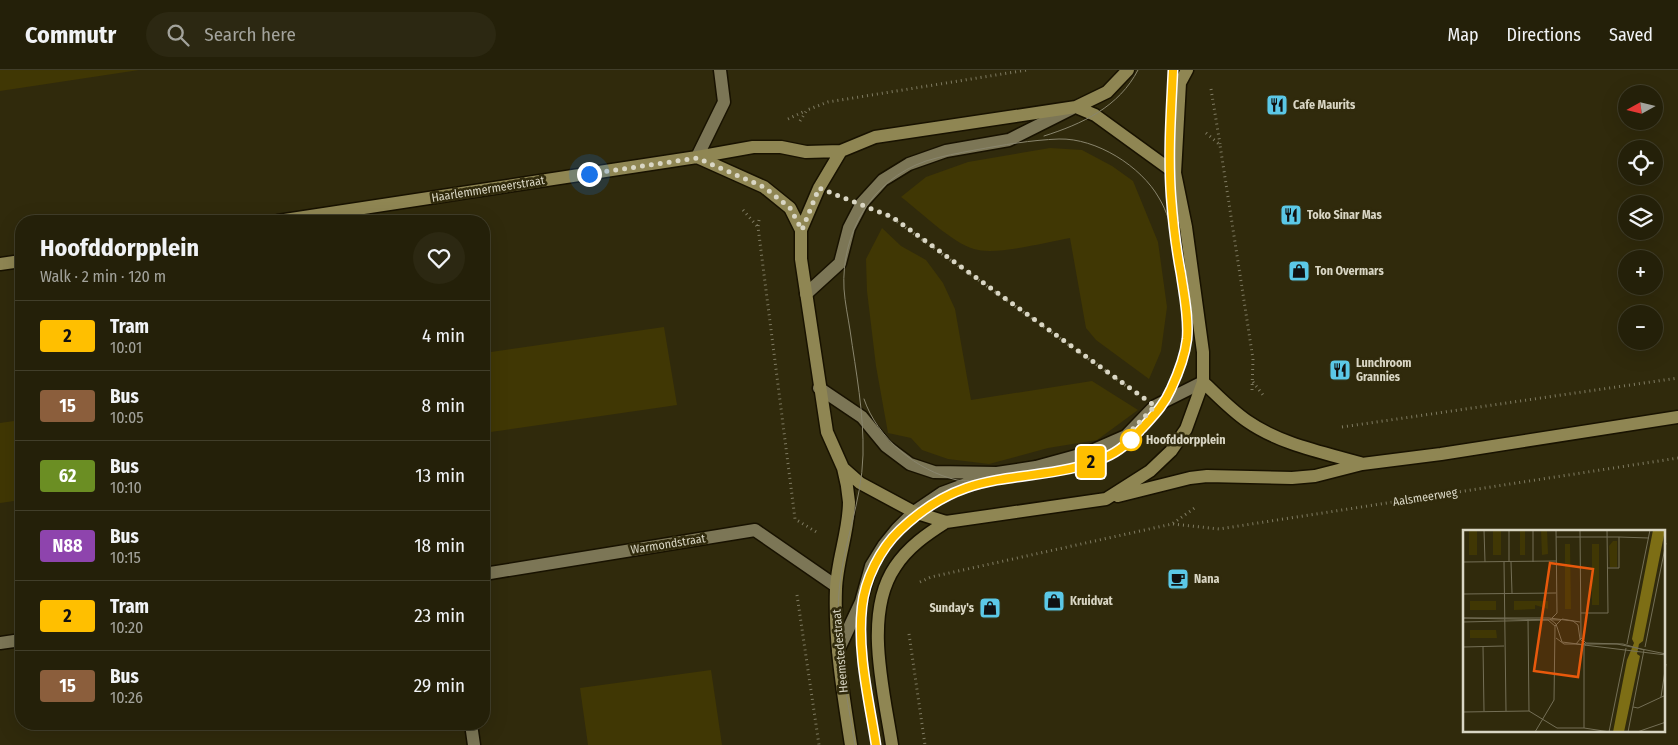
<!DOCTYPE html>
<html lang="en">
<head>
<meta charset="utf-8">
<style>
  :root { --surface:#242009; --page:#2c2812; --text:#f1f3f6; --muted:#a3a39c; --line:#413e2a }
  body { margin:0; font-family:"Fira Sans Condensed",sans-serif; background:var(--page); color:var(--text); height:100vh; display:flex; flex-direction:column; font-size:19px; white-space:nowrap }
  * { box-sizing:border-box; margin:0 }
  p { font-size:16px; color:var(--muted) }
  .icon { flex:none; width:28px; height:28px; fill:none; stroke:currentColor; stroke-width:2; stroke-linecap:round; stroke-linejoin:round }
  .map { position:relative; flex:1; overflow:hidden }
  .details { position:absolute; left:15px; top:145px; width:475px; height:515px; display:flex; flex-direction:column; background:var(--surface); border-radius:20px; box-shadow:0 5px 20px #0002,0 0 0 1px var(--line) }
  .details>* { flex:none }
  .badge { padding:0 10px; border-radius:4px; font-size:18px; line-height:32px }
  .needle { width:32px; rotate:262deg }
  .buttons { position:absolute; left:1618px; top:15px; display:grid; gap:10px }
  .buttons a { display:grid; place-items:center; width:45px; height:45px; border-radius:50%; background:var(--surface); box-shadow:0 5px 20px #0002,0 0 0 1px var(--line); font-size:25px }
  .you { position:absolute; width:25px; height:25px; margin:-12px; border:4px solid #fff; border-radius:50%; background:#1a73e8; box-shadow:0 0 0 8px #1a73e833 }
  .map>.badge { position:absolute; translate:-50% -50%; box-shadow:0 0 0 2px #fff }
  .round { display:grid; place-items:center; flex:none; width:52px; height:52px; border-radius:26px; background:var(--page) }
  .head { display:flex; align-items:center; justify-content:space-between; height:85px; padding:0 25px }
  h1 { font-size:24px; font-weight:700; line-height:38px }
  ul { padding:0; list-style:none }
  li { display:flex; align-items:center; gap:15px; height:70px; padding:0 25px; border-top:1px solid var(--line) }
  li div { flex:1 }
  li b { display:block; font-size:19px }
  li em { font-style:normal }
  li .badge { min-width:55px; font-weight:700; text-align:center }
  header { display:flex; align-items:center; gap:30px; box-sizing:border-box; height:70px; padding:0 25px; background:var(--surface); border-bottom:1px solid var(--line) }
  header strong { font-size:24px }
  nav { display:flex; gap:28px; margin-inline-start:auto; font-size:18px }
  .search { width:350px; height:45px; background:var(--page); display:flex; align-items:center; gap:12px; box-sizing:border-box; padding:0 18px; border-radius:28px; color:var(--muted); font-size:19px }
  .map>svg:first-child { display:block }
  .green { fill:#403704 }
  .lines { fill:none; stroke-linecap:round; stroke-linejoin:round }
  .lane-casing { stroke:#181200; stroke-width:15 }
  .street-casing { stroke:#181200; stroke-width:15 }
  .secondary-casing { stroke:#181200; stroke-width:15 }
  .path { stroke:#7f7b62; stroke-width:3; stroke-dasharray:1 4; stroke-linecap:butt }
  .lane { stroke:#7c7656; stroke-width:12 }
  .street { stroke:#7c7656; stroke-width:12 }
  .secondary { stroke:#8f8653; stroke-width:12 }
  .tram { stroke:#89856d; stroke-width:1 }
  .line-casing { stroke:#fff; stroke-width:11 }
  .line { stroke:#ffbf00; stroke-width:8 }
  .walk { stroke:#d9d6c4; stroke-width:5; stroke-dasharray:0 9 }
  .stop-dot { fill:#fff; stroke:#ffbf00; stroke-width:2.5 }
  .labels { text-anchor:middle; dominant-baseline:central; stroke-width:5; stroke-linejoin:round; paint-order:stroke }
  .poi-label { font-size:12px; font-weight:bold; fill:#d9d6c4; stroke:#302a0c; text-anchor:start }
  .street-label { font-size:12px; fill:#d9d6c4; stroke:#302a0c }
  .stop-label { font-size:12px; font-weight:bold; fill:#d9d6c4; stroke:#302a0c; text-anchor:start }
  .inset-road { fill:none; stroke:#746f56; stroke-width:1 }
  .view { fill:#e8590c; fill-opacity:0.15; stroke:#e8590c; stroke-width:2.5 }
  .inset-edge { fill:none; stroke:#d9d6c4; stroke-width:2.5 }
</style>
</head>
<body>
<header>
<strong>Commutr</strong>
<div class="search"><svg class="icon" aria-label="search" viewBox="0 0 24 24"><circle cx="10" cy="10" r="6"/><path d="M15 15l6 6"/></svg>Search here</div>
<nav><a>Map</a><a>Directions</a><a>Saved</a></nav>
</header>
<div class="map">
<svg width="1678" height="675" viewBox="0 0 1678 675">
  <rect width="100%" height="100%" fill="#302a0c"/>
  <path class="green" d="M0,0H139L0,21Z
    M1050,78L1082,80L1112,96L1133,111L1158,172L1167,237L1161,281L1149,309L1096,270L1086,258L1070,168C1046,172 996,186 974,179C952,173 920,141 901,127L926,107L968,92Z
    M882,158L901,176L926,190L943,213L955,239L971,330L1092,311L1138,340L1097,370L1048,378L989,394L948,389L922,380L911,368L888,363L876,296L867,221L866,189Z
    M664,257L677,335L484,363V283Z
    M21,350V430L0,433V353Z
    M711,600L722,675H588L580,618Z"/>
  <g class="lines">
    <g class="lane-casing">
      <path id="lane" d="M806,224L840,193L849,158L862,133L883,110L909,94L946,81L1009,70L1071,39
        M819,318L862,347L886,376L910,394L934,402L997,403L1036,397L1087,383L1126,366L1155,336L1203,312
        M838,581L861,532L871,496L884,475L897,459L914,442L942,423L988,406"/>
    </g>
    <g class="street-casing">
      <path id="street" d="M697,87L724,32L720,0
        M484,504L755,460L836,516
        M0,573L21,570
        M471,654L474,675"/>
    </g>
    <g class="secondary-casing">
      <path id="secondary" d="M1076,37L1107,22L1128,0
        M697,87L764,117L790,138L801,160
        M1175,103L1095,45L1076,37L875,67L841,81L819,118L801,160V189L827,362L843,398L860,413L914,442L946,452L1106,429L1150,401L1171,381L1186,359L1203,312V282L1186,157L1175,103L1180,13L1187,0
        M278,151L697,87L753,77H781L806,82L841,81
        M0,194L21,191
        M1203,312C1217,325 1231,340 1247,351C1280,374 1321,382 1360,393
        M843,398C846,409 848,420 849,432C849,461 837,490 836,519C834,572 843,623 851,675
        M1118,426L1190,408L1207,406L1292,408L1315,406L1362,394L1441,384L1678,347
        M892,675C884,622 863,544 895,497C908,477 927,464 946,452"/>
    </g>
    <path class="path" d="M1211,19L1220,74
      M788,49L805,41
      M800,51L807,40L828,32L1027,0
      M1206,63L1220,75L1253,289L1252,320
      M743,140L757,156
      M889,146L1132,320
      M759,150L758,157L795,449L818,463
      M1253,312L1263,325
      M1342,357L1678,308
      M1211,368L1227,374
      M1173,454L1219,459L1678,388
      M920,512L931,507L1172,454L1196,437
      M797,525L819,675
      M909,564L925,675"/>
    <use href="#lane" class="lane"/>
    <use href="#street" class="street"/>
    <use href="#secondary" class="secondary"/>
    <path class="tram" d="M1044,66C1082,54 1119,37 1138,0
      M864,329C877,368 917,401 957,410C965,411 973,411 981,411
      M855,675C847,625 835,573 839,522C842,476 862,432 863,385C864,343 856,302 850,260C848,247 845,233 844,219C841,163 871,110 926,91C942,86 959,83 975,80C1003,75 1031,70 1059,69C1096,68 1141,96 1159,128C1167,141 1171,157 1175,171
      M876,675C869,630 857,582 862,537C865,509 880,479 900,460C920,441 940,427 966,418C1012,402 1065,408 1110,385C1124,378 1135,366 1146,354C1156,343 1165,333 1171,319C1178,304 1185,286 1187,269C1189,248 1184,225 1181,204C1176,178 1173,153 1171,126C1168,84 1171,42 1173,0"/>
  </g>
  <g class="lines">
    <g class="line-casing">
      <path id="line" d="M876,675C869,630 857,582 862,537C865,509 880,479 900,460C920,441 940,427 966,418C1012,402 1065,408 1110,385C1124,378 1135,366 1146,354C1156,343 1165,333 1171,319C1178,304 1185,286 1187,269C1189,248 1184,225 1181,204C1176,178 1173,153 1171,126C1168,84 1171,42 1173,0"/>
    </g>
    <use href="#line" class="line"/>
    <path class="walk" d="M589,104L697,88L764,117L790,138L802,160L819,118L892,147L1155,336L1126,366L1131,370"/>
  </g>
  <defs>
    <g id="restaurant-square" transform="scale(1.125)"><rect x="-9" y="-9" width="18" height="18" rx="4" fill="#5bc8e7" stroke="#302a0c"/><path d="M-5-6h1v4h1v-4h1v4h1v-4h1v5L-1.5 .5V6h-2V.5L-5-1ZM5-6V6H3V1.5H1.5Q1.5-4 5-6Z" fill="#111"/></g>
    <g id="shop-square" transform="scale(1.125)"><rect x="-9" y="-9" width="18" height="18" rx="4" fill="#5bc8e7" stroke="#302a0c"/><path d="M-5-2.5h2.3a2.7 3.5 0 0 1 5.4 0H5L5.5 6h-11ZM-1.5-2.5h3a1.5 2.3 0 0 0-3 0Z" fill="#111"/></g>
    <g id="cafe-square" transform="scale(1.125)"><rect x="-9" y="-9" width="18" height="18" rx="4" fill="#5bc8e7" stroke="#302a0c"/><path d="M-5.5-4.5H6V0H3Q3 3.5 0 3.5H-2.5Q-5.5 3.5-5.5 0ZM3-3.2v2h1.7v-2ZM-6 4.5H4V6H-6Z" fill="#111"/></g>
  </defs>
  <g fill-rule="evenodd">
    <use href="#restaurant-square" x="1277" y="35"/>
    <use href="#restaurant-square" x="1291" y="145"/>
    <use href="#shop-square" x="1299" y="201"/>
    <use href="#restaurant-square" x="1340" y="300"/>
    <use href="#cafe-square" x="1178" y="509"/>
    <use href="#shop-square" x="1054" y="531"/>
    <use href="#shop-square" x="990" y="538"/>
  </g>
  <circle class="stop-dot" cx="1131" cy="370" r="10"/>
  <g class="labels">
    <g class="poi-label">
      <text x="1293" y="35">Cafe Maurits</text>
      <text x="1307" y="145">Toko Sinar Mas</text>
      <text x="1315" y="201">Ton Overmars</text>
      <text x="1356" y="293">Lunchroom<tspan x="1356" dy="14">Grannies</tspan></text>
      <text x="1194" y="509">Nana</text>
      <text x="1070" y="531">Kruidvat</text>
      <text x="974" y="538" text-anchor="end">Sunday's</text>
    </g>
    <g class="street-label">
      <text transform="translate(488 119) rotate(-9)">Haarlemmermeerstraat</text>
      <text transform="translate(1425 427) rotate(-9)">Aalsmeerweg</text>
      <text transform="translate(668 474) rotate(-9)">Warmondstraat</text>
      <text transform="translate(840 581) rotate(-95)">Heemstedestraat</text>
    </g>
    <g class="stop-label">
      <text x="1146" y="370">Hoofddorpplein</text>
    </g>
  </g>
  <g transform="translate(1463 460)">
    <rect width="202" height="202" fill="#302a0c"/>
    <path d="M6,0H14V25H6ZM30,0H38V25H30ZM57,0H62V25H57ZM78,0H84L85,24L79,25ZM150,11H154V37H147L146,16ZM102,14H107L108,79H102ZM129,14H136V75H129ZM7,71H33V80H7ZM51,71H85V79L72,75V79L51,80ZM7,100H33L34,108H7Z" fill="#403704"/>
    <path d="M190,0H202L180,111L176,114L174,124L177,126L161,202H150L164,130L171,113L169,109Z" fill="#7d6e15"/>
    <path class="inset-road" d="M21,0L22,32M46,0V32M70,0V32M93,7H156V38H144M156,7L186,8M0,32L93,31M41,32L43,181M48,32L49,63M0,64L93,63M118,83H145L144,0M0,88L97,90M0,88H86L110,91L115,95L117,109L122,114H154L203,124M89,88L94,83L93,0M65,89L66,181M87,89L93,94L99,112L123,115M0,92L85,90L92,96M93,108L101,114H113L118,108L117,0M118,108L123,113L160,114L181,120M113,114L203,125M164,114L187,0M121,116V198M0,117L41,116M20,117L21,181M182,117L203,13M198,167L203,134M170,177L175,178L203,165M0,182L66,181L94,198H121L147,202M72,202L91,170L92,96L99,89L117,92M146,202L163,118M165,202L181,120M174,202L203,192"/>
    <path class="view" d="M87,33L130,39L115,147L71,141Z"/>
    <rect width="202" height="202" class="inset-edge"/>
  </g>
</svg>
<div class="buttons">
<a><svg class="needle" viewBox="-14 -14 28 28"><path d="M0-13l5 13h-10z" fill="#e53935"/><path d="M0 13l5-13h-10z" fill="#a3a39c"/></svg></a>
<a><svg class="icon" aria-label="locate" viewBox="0 0 24 24"><circle cx="12" cy="12" r="6"/><path d="M12 2v4M12 18v4M2 12h4M18 12h4"/></svg></a>
<a><svg class="icon" aria-label="layers" viewBox="0 0 24 24"><path d="M12 4l9 5-9 5-9-5zM3 14l9 5 9-5"/></svg></a>
<a>+</a>
<a>−</a>
</div>
<div class="you" style="left:589px;top:104px"></div>
<b class="badge" style="left:1091px;top:392px;background:#ffbf00;color:#111">2</b>
<section class="details">
<div class="head"><div><h1>Hoofddorpplein</h1><p>Walk · 2 min · 120 m</p></div><a class="round"><svg class="icon" aria-label="heart" viewBox="0 0 24 24"><path d="M12 20l-8-8c-3-5 5-10 8-4 3-6 11-1 8 4z"/></svg></a></div>
<ul>
<li><span class="badge" style="background:#ffbf00;color:#111">2</span><div><b>Tram</b><p>10:01</p></div><em>4 min</em></li>
<li><span class="badge" style="background:#8b5e3c;color:#fff">15</span><div><b>Bus</b><p>10:05</p></div><em>8 min</em></li>
<li><span class="badge" style="background:#6b8e23;color:#fff">62</span><div><b>Bus</b><p>10:10</p></div><em>13 min</em></li>
<li><span class="badge" style="background:#8e44ad;color:#fff">N88</span><div><b>Bus</b><p>10:15</p></div><em>18 min</em></li>
<li><span class="badge" style="background:#ffbf00;color:#111">2</span><div><b>Tram</b><p>10:20</p></div><em>23 min</em></li>
<li><span class="badge" style="background:#8b5e3c;color:#fff">15</span><div><b>Bus</b><p>10:26</p></div><em>29 min</em></li>
</ul>
</section>
</div>
</body>
</html>
